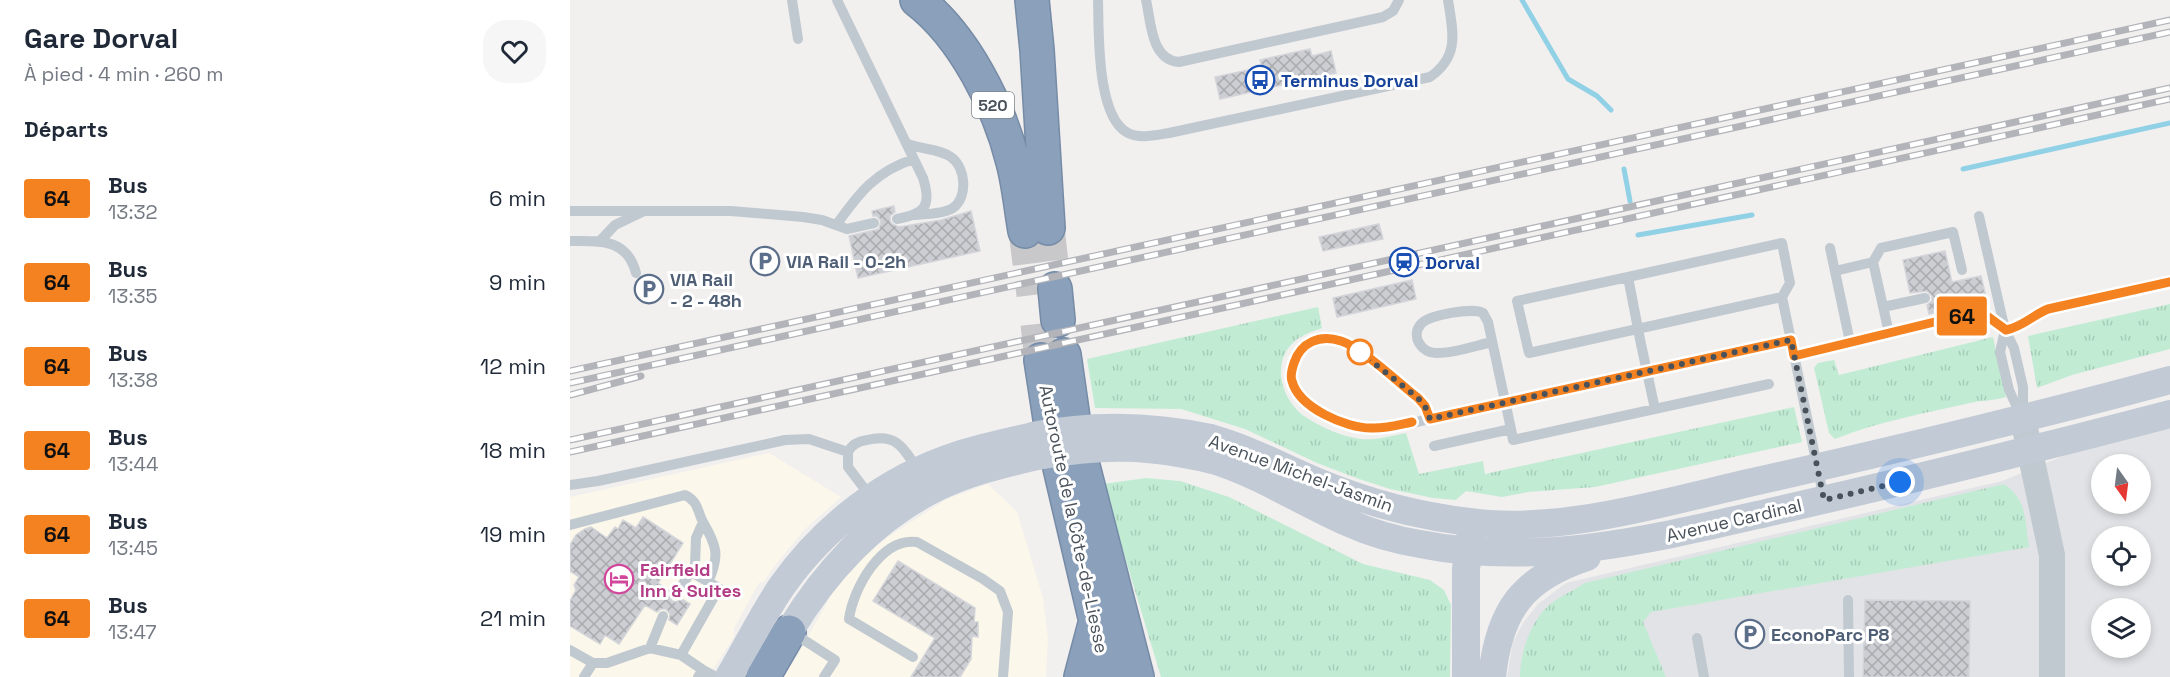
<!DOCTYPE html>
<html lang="fr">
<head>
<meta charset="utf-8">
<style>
  :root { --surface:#fff; --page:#f6f6f7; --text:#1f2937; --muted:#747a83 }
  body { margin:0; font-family:"Space Grotesk",sans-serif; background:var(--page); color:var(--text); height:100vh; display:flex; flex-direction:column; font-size:22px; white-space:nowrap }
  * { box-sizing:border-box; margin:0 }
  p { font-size:20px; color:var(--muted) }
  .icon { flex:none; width:33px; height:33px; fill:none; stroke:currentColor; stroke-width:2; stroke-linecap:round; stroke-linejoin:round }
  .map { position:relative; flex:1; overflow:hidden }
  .side { display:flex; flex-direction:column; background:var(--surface); width:570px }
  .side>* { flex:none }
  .badge { padding:0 12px; border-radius:4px; font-size:21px; line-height:39px }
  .needle { width:39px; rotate:166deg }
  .fabs { position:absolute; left:1521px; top:454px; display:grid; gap:12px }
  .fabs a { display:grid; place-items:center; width:60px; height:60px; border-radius:50%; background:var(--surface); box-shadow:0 3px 9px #0003; font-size:30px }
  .you { position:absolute; width:30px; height:30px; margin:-15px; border:4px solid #fff; border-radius:50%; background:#1a73e8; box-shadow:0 0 0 9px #1a73e833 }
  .map>.badge { position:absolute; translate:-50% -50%; box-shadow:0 0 0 3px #fff }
  h2 { padding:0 24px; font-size:22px; line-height:54px }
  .round { display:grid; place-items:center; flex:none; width:63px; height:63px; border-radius:24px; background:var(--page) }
  .head { display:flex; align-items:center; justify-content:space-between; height:102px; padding:0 24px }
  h1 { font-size:28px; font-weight:800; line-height:45px }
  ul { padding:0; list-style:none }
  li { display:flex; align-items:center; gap:18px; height:84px; padding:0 24px }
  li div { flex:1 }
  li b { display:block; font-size:22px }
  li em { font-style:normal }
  li .badge { min-width:66px; font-weight:700; text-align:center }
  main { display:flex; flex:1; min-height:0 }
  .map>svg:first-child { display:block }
  .commercial { fill:#fbf7ea }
  .airport { fill:#e1e3e6; fill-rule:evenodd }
  .grass { fill:url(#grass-tufts) }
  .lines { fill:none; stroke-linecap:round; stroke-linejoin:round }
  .stream { stroke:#91d1e6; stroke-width:5 }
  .building { fill:url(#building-cross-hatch); stroke:#d4d5da; stroke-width:1.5 }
  .motorway-tunnel { stroke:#c8c8ca; stroke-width:33; stroke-dasharray:33 16; stroke-linecap:butt }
  .motorway-casing { stroke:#768ba6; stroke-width:36 }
  .service { stroke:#c1c9d0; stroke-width:10 }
  .tertiary { stroke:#c1c9d0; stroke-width:26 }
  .secondary { stroke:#c1cad5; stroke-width:28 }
  .motorway { stroke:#8ba0ba; stroke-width:33 }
  .rail-casing { stroke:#b2b4b9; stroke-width:7 }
  .rail { stroke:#fff; stroke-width:4.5; stroke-dasharray:14; stroke-linecap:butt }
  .secondary-bridge { stroke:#c1cad5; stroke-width:28 }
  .line-casing { stroke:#fff; stroke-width:14 }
  .line { stroke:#f58220; stroke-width:9 }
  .walk { stroke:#49525b; stroke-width:6; stroke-dasharray:0 10.8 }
  .stop-dot { fill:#fff; stroke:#f58220; stroke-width:3 }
  .labels { text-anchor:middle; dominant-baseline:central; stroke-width:6; stroke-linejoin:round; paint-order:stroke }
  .shield { fill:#fff; stroke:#80868c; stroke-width:1.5 }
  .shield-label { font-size:16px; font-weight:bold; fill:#49525b }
  .transit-label { font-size:18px; font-weight:bold; fill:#164399; stroke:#fff; text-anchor:start }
  .service-label { font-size:18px; font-weight:bold; fill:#4e5e75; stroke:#fff; text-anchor:start }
  .street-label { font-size:18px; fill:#49525b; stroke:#fff }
  .hotel-label { font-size:18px; font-weight:bold; fill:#b23c85; stroke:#fff; text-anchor:start }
</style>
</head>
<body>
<main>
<section class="side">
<div class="head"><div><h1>Gare Dorval</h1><p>À pied · 4 min · 260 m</p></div><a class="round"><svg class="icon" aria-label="heart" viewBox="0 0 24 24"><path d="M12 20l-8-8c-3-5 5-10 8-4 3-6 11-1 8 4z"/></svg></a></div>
<h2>Départs</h2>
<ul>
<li><span class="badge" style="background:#f58220;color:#111">64</span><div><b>Bus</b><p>13:32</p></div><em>6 min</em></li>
<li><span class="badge" style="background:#f58220;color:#111">64</span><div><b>Bus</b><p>13:35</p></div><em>9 min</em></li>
<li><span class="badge" style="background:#f58220;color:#111">64</span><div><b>Bus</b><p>13:38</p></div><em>12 min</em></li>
<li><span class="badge" style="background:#f58220;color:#111">64</span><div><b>Bus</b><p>13:44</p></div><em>18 min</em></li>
<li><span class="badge" style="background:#f58220;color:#111">64</span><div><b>Bus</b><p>13:45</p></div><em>19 min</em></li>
<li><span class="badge" style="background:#f58220;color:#111">64</span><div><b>Bus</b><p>13:47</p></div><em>21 min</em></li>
</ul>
</section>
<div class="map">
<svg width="1600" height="677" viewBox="0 0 1600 677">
  <defs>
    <pattern id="grass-tufts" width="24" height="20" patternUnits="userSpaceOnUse" patternTransform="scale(1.5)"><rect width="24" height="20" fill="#c1ecd3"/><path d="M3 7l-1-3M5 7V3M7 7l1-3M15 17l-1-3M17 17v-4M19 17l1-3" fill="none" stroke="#a7ccb7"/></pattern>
    <pattern id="building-cross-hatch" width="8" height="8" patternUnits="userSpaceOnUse" patternTransform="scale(1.5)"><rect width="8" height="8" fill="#ccced3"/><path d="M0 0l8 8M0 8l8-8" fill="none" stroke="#a8aaae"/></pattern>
  </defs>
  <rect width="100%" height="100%" fill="#f2efef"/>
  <path class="commercial" d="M199,453L271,497L235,529L206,564L194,581L189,583L164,628V637L138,677H0V497Z
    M418,484L447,512L473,598L478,639L476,677H210L219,665L223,663L266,587L298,553L318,537L377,499Z"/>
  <path class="airport" d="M1600,424V677H937L943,642L953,623L968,604L996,583L1432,481L1518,446ZM1532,465H1570V504H1532ZM1532,537H1570V576H1532ZM1532,609H1570V648H1532Z"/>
  <path class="grass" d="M1600,304V349L1502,375L1467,388L1458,336Z
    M748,307L752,328C741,332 728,336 720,346C702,367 713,401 734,416C749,426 768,435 785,438C801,442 820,436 836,433L849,474L913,461L915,474L1224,407L1232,442L1025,487L958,492L932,497L896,491L886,500L863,498L820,489L789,479L747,463L675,429L611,409L525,408L517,359Z
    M1423,337L1436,397C1424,401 1412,400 1400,403C1355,413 1307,422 1265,439L1259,433L1244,368L1248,363L1264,360L1269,375Z
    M576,478L610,481L659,497L793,564L860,580L874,590L881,605L880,677H591L533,484Z
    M1434,484C1457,499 1455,521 1459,547L1081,612L1073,622L1096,677H950C950,654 959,626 976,608C986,598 1003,591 1015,583Z"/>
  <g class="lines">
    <path class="stream" d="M952,0L998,79L1027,96L1041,110
      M1054,169L1060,201
      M1393,169L1600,123
      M1068,235L1182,215"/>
  </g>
  <path class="building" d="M740,49L742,56L761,51L766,73L650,99L645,77L692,67L690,60Z
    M324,206L325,212L320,216V221L322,224L329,227L371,220L401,211L410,251L288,278L279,236L309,229L311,221L307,216H303L302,211Z
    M809,224L813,239L753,251L749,237Z
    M1375,251L1382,282L1411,276L1417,301L1359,314L1357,305L1362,301V296L1357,291L1340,293L1333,260Z
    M842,280L846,299L767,317L763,298Z
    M73,517L113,543L88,583L100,591L99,595L102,601L106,602L112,599L120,604L107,625L99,620L100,614L96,609H91L87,612L75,605L49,644L35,635L30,644L0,626V601L6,590L4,585L9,577L0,571V545L6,535L15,529L21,527L37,538L45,527L48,529L53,520L66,528Z
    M328,561L405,608L404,622H408V637L402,636L401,659L390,677H341L365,638L303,601Z
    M1295,600L1400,601L1399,677H1293Z"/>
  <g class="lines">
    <path class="motorway-tunnel" d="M478,228L485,289
      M455,231L463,295
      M467,324L471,360"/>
    <g class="motorway-casing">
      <path id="motorway" d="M347,0C394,36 429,106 443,162C449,184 451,208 455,231
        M462,0L467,50L478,228
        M485,289L488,320
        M494,355L506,439L567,677
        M471,360L483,438L539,677
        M193,677L219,632
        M511,677L525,624"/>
    </g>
    <path class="service" d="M222,0L228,39
      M267,0L353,178C362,206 355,214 327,219
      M528,0C529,30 526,117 558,133C570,139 586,135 599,133L860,77C890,56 883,32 878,0
      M576,0C581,22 581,60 609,62L813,17L823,11L829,0
      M336,143C351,150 368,148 381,157C396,168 398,197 383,208C373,214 357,214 345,215
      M0,211H161L233,217L252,220L277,229L304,223
      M1409,216L1435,330L1444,348L1453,387V416
      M267,224C289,193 306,171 344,159
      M0,241C29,241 57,238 66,273
      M29,242L45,225L72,212
      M1260,248L1280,342
      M1303,262L1319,333
      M1265,271L1303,262L1311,248L1383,232L1392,270
      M1058,277L1212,243L1220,283L1212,297
      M1313,307L1355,298
      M1435,330L1430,352L1439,390L1451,416
      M922,342C904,346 885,353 867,353C852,354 840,336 851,324C858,315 904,307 913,313L918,322L941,429
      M1224,356L1410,311L1435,330C1452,327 1463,315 1478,309L1600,282
      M1085,409C1075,365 1066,321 1058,277L947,301L959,353L1212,297L1254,499
      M860,419L855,406L848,398C830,384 791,347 771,341C750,334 731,342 724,364C722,369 720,376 722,382C729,409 776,428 801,428C821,429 841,423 860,419L1221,340
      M864,446L941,429L943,440L1199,384
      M0,485L28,481L215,440L239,439L278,452
      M300,496L278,467V452C282,444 289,441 297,440C327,433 334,448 348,471
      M0,525L115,495C129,502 127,511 133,522C147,546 150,556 138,582
      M106,595L125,565L126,538L133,522
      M1278,600L1279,677
      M223,633L265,660L254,677
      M1127,638L1134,677
      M80,648L93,616
      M0,650L23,663H37L80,648L111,655L133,670
      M111,655L149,588L121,572
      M343,657L279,619C283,589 311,537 347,542L413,579L430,591L438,612L433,677
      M14,677L23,663
      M128,677L133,670L146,677"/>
    <path class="tertiary" d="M1453,419L1482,555V677"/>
    <path class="secondary" d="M640,438C681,449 717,470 755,485C802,504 850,516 899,522C988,534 1088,504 1174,484C1317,452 1459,418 1600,380
      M643,460C691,475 733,503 779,523C801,533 826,540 850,544C974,569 1098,535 1218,508C1346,479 1473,447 1600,414
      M219,632C254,573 304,518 366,488C398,472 433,464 467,456
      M159,677C177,647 192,615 212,586C255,525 317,478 388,455C413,447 438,442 463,436
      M896,677V569L901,531
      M922,677C929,610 953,578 1017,557"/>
    <use href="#motorway" class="motorway"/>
    <g class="rail-casing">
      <path id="rail" d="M0,371L1600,20
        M0,383L1600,32
        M0,395L71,376
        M0,440L1600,88
        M0,452L1600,99"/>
    </g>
    <use href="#rail" class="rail"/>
    <path class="secondary-bridge" d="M463,436C523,424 580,425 640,438
      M467,456C534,444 577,445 643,460"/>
  </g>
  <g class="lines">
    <g class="line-casing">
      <path id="line" d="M842,422C828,425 814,429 801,428C776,428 729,408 722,381C720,376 722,369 724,363C731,342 750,334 771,341C791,347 830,384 848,398L855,406L860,419L1221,340L1224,356L1410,311L1436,330C1452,327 1463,315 1478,309L1600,282"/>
    </g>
    <use href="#line" class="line"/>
    <path class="walk" d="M790,352L848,398L855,406L860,419L1221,340L1254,500L1330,482"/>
  </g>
  <defs>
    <g id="bus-ring" transform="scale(1.5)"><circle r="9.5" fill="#fff" stroke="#1a4fb4" stroke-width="1.5"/><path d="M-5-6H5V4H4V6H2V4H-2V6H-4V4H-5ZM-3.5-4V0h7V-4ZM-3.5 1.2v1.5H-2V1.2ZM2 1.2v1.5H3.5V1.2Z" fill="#1a4fb4"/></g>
    <g id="parking-ring" transform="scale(1.5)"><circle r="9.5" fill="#fff" stroke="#5c6f8a" stroke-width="1.5"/><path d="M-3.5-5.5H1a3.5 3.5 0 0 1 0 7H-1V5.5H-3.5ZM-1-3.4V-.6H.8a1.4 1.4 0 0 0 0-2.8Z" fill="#5c6f8a"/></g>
    <g id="station-ring" transform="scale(1.5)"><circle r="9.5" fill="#fff" stroke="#1a4fb4" stroke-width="1.5"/><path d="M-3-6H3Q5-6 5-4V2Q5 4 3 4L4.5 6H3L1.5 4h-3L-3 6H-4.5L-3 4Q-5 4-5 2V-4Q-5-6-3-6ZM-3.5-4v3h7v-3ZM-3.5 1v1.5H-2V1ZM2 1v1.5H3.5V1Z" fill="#1a4fb4"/></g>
    <g id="hotel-ring" transform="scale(1.5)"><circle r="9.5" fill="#fff" stroke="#d1479c" stroke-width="1.5"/><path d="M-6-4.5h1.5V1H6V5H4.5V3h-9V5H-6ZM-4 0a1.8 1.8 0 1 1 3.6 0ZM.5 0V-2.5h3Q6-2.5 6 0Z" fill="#d1479c"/></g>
  </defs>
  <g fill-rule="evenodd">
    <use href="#bus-ring" x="690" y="80"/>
    <use href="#parking-ring" x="195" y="261"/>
    <use href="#station-ring" x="834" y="262"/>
    <use href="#parking-ring" x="79" y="289"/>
    <use href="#hotel-ring" x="49" y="579"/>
    <use href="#parking-ring" x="1180" y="634"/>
  </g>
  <circle class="stop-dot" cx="790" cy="352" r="12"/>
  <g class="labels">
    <rect class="shield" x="402" y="92" width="42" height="26" rx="4.5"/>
    <g class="shield-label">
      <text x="423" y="105">520</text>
    </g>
    <g class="transit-label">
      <text x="711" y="80">Terminus Dorval</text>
      <text x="855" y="262">Dorval</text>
    </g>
    <g class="service-label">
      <text x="216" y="261">VIA Rail - 0-2h</text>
      <text x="100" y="279">VIA Rail<tspan x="100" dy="21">- 2 - 48h</tspan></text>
      <text x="1201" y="634">EconoParc P8</text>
    </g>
    <g class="street-label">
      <text transform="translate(731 473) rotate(20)">Avenue Michel-Jasmin</text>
      <text transform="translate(504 519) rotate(78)">Autoroute de la Côte-de-Liesse</text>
      <text transform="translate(1164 520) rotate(-13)">Avenue Cardinal</text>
    </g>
    <g class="hotel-label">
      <text x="70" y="569">Fairfield<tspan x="70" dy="21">Inn &amp; Suites</tspan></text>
    </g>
  </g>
</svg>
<div class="fabs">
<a><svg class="needle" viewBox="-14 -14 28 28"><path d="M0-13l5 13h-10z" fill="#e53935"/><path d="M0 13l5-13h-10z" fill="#747a83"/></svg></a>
<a><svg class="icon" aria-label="locate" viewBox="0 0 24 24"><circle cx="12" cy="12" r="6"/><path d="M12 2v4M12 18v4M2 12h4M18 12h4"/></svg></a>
<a><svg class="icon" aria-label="layers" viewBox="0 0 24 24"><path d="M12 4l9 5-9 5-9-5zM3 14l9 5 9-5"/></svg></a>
</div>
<div class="you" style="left:1330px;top:482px"></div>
<b class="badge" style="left:1392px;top:316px;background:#f58220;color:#111">64</b>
</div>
</main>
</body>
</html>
